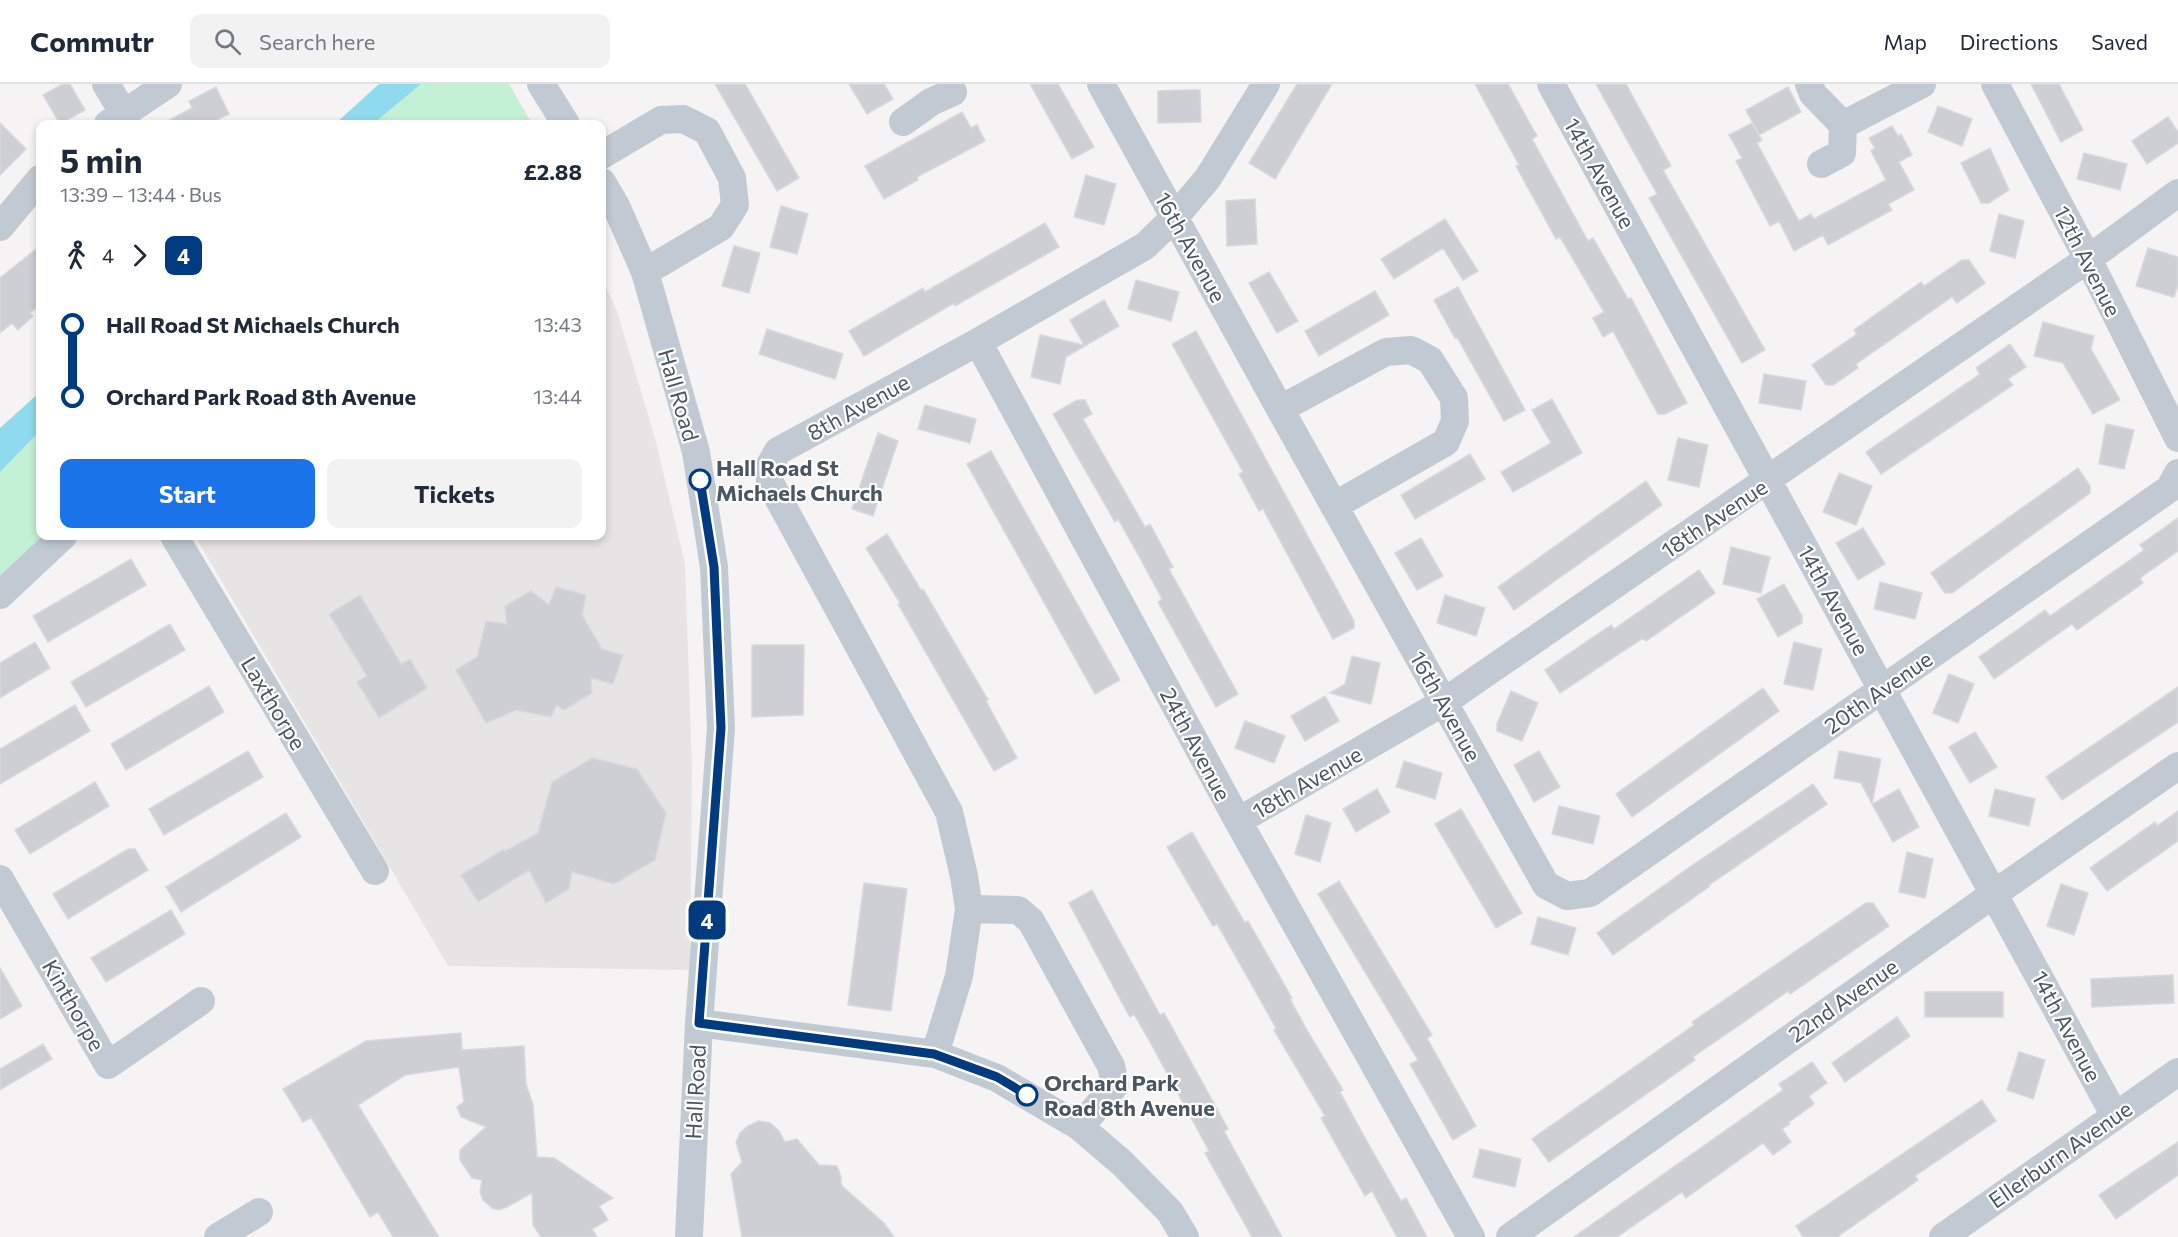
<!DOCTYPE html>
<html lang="en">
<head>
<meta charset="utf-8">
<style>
  :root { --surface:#fff; --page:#f2f2f3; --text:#1f2937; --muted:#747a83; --line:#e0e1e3; --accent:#1a73e8 }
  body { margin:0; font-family:Commissioner,sans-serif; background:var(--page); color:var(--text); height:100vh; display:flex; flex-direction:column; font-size:22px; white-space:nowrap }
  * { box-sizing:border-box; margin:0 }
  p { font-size:20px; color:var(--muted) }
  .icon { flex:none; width:33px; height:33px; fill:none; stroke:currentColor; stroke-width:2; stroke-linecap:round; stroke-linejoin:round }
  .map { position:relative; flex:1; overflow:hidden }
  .side { position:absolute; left:36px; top:36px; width:570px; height:420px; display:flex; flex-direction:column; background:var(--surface); border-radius:12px; box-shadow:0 3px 9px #0003 }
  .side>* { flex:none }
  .badge { padding:0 12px; border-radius:9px; font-size:21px; line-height:39px }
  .map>.badge { position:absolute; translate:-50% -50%; box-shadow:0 0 0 3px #fff }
  .legs { display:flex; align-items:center; gap:9px; height:66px; padding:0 24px; font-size:20px }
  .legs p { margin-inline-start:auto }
  .overview { display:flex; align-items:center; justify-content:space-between; height:102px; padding:0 24px }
  h1 { font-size:33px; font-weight:700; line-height:45px }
  .cta { display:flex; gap:12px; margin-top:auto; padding:12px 24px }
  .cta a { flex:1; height:69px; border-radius:12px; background:var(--accent); color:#fff; font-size:24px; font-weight:700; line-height:69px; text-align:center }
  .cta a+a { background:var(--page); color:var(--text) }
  ul { padding:0 24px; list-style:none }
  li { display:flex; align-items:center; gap:21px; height:72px; font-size:22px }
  li i { display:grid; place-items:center; width:9px; height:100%; margin:0 8px; background:currentColor }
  li i::after { content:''; width:15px; height:15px; margin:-8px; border:4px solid; border-radius:50%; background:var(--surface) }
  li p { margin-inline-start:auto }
  li:first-child i { background:linear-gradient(#0000 50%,currentColor 0) }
  li:last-child i { background:linear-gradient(currentColor 50%,#0000 0) }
  header { display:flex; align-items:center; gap:36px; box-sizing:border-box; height:84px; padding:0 30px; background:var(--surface); border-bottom:2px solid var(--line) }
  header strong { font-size:28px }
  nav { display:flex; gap:33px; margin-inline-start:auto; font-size:21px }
  .search { width:420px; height:54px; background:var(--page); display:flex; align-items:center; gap:15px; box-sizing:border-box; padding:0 21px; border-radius:12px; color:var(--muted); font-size:22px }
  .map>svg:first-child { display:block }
  .education { fill:#e6e4e5 }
  .green { fill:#c3f1d5 }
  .water { fill:#90daee }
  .building { fill:#cdcfd5; stroke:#d7d9de; stroke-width:1.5 }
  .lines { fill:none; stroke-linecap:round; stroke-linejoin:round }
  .minor { stroke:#c1cad2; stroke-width:28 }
  .line-1-casing { stroke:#fff; stroke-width:14 }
  .line-1 { stroke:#003b80; stroke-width:9 }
  .stop-1-dot { fill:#fff; stroke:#003b80; stroke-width:3 }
  .labels { text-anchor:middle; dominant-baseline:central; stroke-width:4.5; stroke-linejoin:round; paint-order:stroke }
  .street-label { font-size:22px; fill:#4a5661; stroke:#fff }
  .stop-label { font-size:22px; font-weight:bold; fill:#4a5661; stroke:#fff; text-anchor:start }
</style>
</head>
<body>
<header>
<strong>Commutr</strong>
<div class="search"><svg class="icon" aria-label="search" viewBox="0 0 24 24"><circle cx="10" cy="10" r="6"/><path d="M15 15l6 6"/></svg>Search here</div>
<nav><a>Map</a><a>Directions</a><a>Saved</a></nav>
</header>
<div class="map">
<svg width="2178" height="1153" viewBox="0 0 2178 1153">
  <rect width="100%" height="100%" fill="#f5f3f3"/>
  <path class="education" d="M602,195L617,227L656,358L685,480L692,686L690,886L448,882L195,452H602Z"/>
  <path class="green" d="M421,0H509L532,40H373Z
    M40,347V452H74L0,517V388Z"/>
  <path class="water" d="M379,0H421L373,40H335Z
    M40,308V347L0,388V344Z"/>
  <path class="building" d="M63,0H70L85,26L60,40L43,11Z
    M715,0H745L799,94L777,107Z
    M849,0H884L893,15L867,30Z
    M1030,0H1058L1094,63L1072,75Z
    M1297,0H1332L1275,95L1249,79Z
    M1475,0H1508L1537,52L1532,55L1588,157L1593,154L1628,215L1631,214L1687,319L1665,330H1658L1613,247L1603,253L1593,234L1604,228L1560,153L1556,155L1516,82L1519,81Z
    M1596,0H1626L1671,82L1663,86L1765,266L1742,279L1649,114L1657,110Z
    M2031,0H2059L2083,46L2061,58Z
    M216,3L229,30L209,40H162L192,24L189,17Z
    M1788,3L1801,28L1759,51L1762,56L1757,59L1799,137L1811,130L1814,135L1886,96L1871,67L1875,64L1869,54L1892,42L1898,52L1901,50L1912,71L1899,78L1914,106L1888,120L1892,126L1828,161L1823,151L1794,167L1779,137L1770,142L1736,77L1742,74L1729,51L1752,39L1759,51L1746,26Z
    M1187,6H1200L1201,38L1158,39V7Z
    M1938,22L1972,35L1962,62L1928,48Z
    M962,28L971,44L977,41L985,57L917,93L918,96L884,115L865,82Z
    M2168,33L2178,48V59L2147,80L2132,57Z
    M0,39L26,65L0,91Z
    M1990,64L2009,106L1989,119H1981L1961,79Z
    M2084,69L2127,80L2120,106L2077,95Z
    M1086,91L1116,100L1104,141L1074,133Z
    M1255,115L1257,160L1227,162L1226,117Z
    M781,122L808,130L797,170L770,163Z
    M1999,130L2024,137L2015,174L1990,167Z
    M1445,135L1478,187L1463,196L1443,164L1394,195L1381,175Z
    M1045,139L1059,163L955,222L954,219L864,272L849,247L923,204L925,208Z
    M40,162V221L30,229L33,232L18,246L12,239L0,249V194Z
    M734,162L760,169L749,209L722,202Z
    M2148,164L2178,173V201L2174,213L2136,202Z
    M1962,176H1969L1985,199L1957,219L1952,213L1856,280L1858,284L1833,301H1826L1812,281L1857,250L1854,246L1921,198L1924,202Z
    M1269,188L1298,237L1277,249L1249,199Z
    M1136,196L1179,208L1171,237L1128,225Z
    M1458,203L1525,326L1504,337L1457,253L1455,254L1434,216Z
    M1375,207L1389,231L1319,272L1305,247Z
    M1104,216L1119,242L1066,273L1060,300L1031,293L1040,251L1084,261L1070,236Z
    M2043,238L2094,252L2091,265L2120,316L2093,330L2063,279L2034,272Z
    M767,245L843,270L835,295L759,270Z
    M1196,247L1354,537V544L1333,555L1263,425L1259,427L1239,390L1243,388L1172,260Z
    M2010,260L2026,283L2008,295L2013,301L1881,390L1866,368L1980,290L1976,284Z
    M1764,290L1806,297L1801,326L1759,319Z
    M1552,315L1582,369L1513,408L1501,388L1551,359L1532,326Z
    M1077,316H1085L1092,330L1083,335L1145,443L1150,440L1173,483L1169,485L1238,610L1216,623L1158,518L1162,515L1140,474L1118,435L1115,438L1053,330Z
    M925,321L976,335L970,359L918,345Z
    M2106,340L2134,346L2124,385L2099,380Z
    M878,349L898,357L873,432L852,425Z
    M1678,354L1708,361L1699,403L1668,396Z
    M991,367L1120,596L1095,610L967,380Z
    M1470,370L1485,395L1415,435L1401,411Z
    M2078,384L2090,402V409L1952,509H1945L1931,489Z
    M1839,389L1872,402L1856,441L1823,428Z
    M1646,397L1662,421L1514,526L1498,503Z
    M2178,434V467L2140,494L2143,499L2077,546L2072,540L1994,595L1979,573L2045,526L2050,532L2144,466L2140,461Z
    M1863,444L1885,480L1858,496L1836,459Z
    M887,450L921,506L923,505L988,616L986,617L1017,674L994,687L898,520L900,519L866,464Z
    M1421,454L1443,492L1417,506L1395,469Z
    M1731,463L1770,473L1761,509L1723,500Z
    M131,475L146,501L48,558L33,532Z
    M1699,486L1715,509L1646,557L1643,554L1560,609L1545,586L1611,541L1614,545Z
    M1880,498L1922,509L1915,535L1874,525Z
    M1784,500L1802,532V539L1778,553L1757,515Z
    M556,503L586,511L582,531L602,565L623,571L613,600L591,594L592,609L564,626L557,621L551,633L516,626L486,639L456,586L477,573L486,537L507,540L505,522L531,507L549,521Z
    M360,511L401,580L410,575L427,604L379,634L357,598L367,592L329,530Z
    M1445,511L1485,524L1476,552L1437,539Z
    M170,540L185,566L86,623L71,598Z
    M35,558L50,584L0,614V579Z
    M1794,558L1822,565L1813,606L1784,600Z
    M752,561H804L803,631L752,633Z
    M1352,572L1380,579L1371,620L1330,609L1345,600Z
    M1949,590L1974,600L1958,639L1933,629Z
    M209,602L224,628L126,686L111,660Z
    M2178,603V638L2062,716L2046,693Z
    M1763,604L1779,627L1632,733L1616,710Z
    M1511,607L1538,619L1522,657L1497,647V640Z
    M1325,612L1339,637L1305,657L1291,632Z
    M75,621L90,647L0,700V665Z
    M1245,637L1285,652L1274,679L1235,664Z
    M1975,648L1997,683L1970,699L1949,663Z
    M248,667L263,693L164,751L149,725Z
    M1539,667L1560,703L1534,718L1514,681Z
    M1839,667L1881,675L1872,720L1861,699L1834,694Z
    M592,674L637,685L666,729L655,776L614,800L572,788L569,805L546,819L529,786L478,818L461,791L504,765L505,767L538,749L552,698Z
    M1404,677L1442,689L1435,715L1396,703Z
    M95,698L109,722L30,770L15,746Z
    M1813,700L1827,720L1709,801L1710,802L1613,871L1597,849L1694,780Z
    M1377,705L1390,728L1356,748L1343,725Z
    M1899,705L1919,743L1893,758L1872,720Z
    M1995,705L2035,715L2029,742L1989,732Z
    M1559,722L1600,732L1593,760L1552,750Z
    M1461,725L1522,829L1496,844L1435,740Z
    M2178,727V757L2107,807L2090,784L2155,738L2157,742Z
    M286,729L301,753L181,828L166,803Z
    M1306,731L1331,739L1320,778L1295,770Z
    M1192,748L1245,839L1248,837L1292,914L1290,915L1308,948L1343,1006L1340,1008L1364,1052L1401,1117L1406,1114L1427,1153H1397L1372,1107L1365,1112L1321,1034L1325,1032L1274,946L1276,944L1249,896L1217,840L1213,842L1167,763Z
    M128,765H135L148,786L68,835L53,810Z
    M1907,768L1933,775L1925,814L1899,808Z
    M1339,797L1432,951L1427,954L1476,1042L1453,1056L1410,980L1418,976L1318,810Z
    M864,799L907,805L891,927L848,921Z
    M2061,800L2088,809L2074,851L2047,842Z
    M1092,806L1160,931L1164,929L1173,945L1228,1045L1224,1047L1282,1153H1252L1205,1069L1209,1067L1150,958L1134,930L1130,933L1121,917L1069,819Z
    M1866,819H1873L1889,842L1790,910L1788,907L1741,940L1693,973L1695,976L1678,988L1549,1078L1532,1055L1694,941L1692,938Z
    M171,826L185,850L106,898L91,874Z
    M1538,833L1576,844L1568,871L1531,860Z
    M0,884L22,922L0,935Z
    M2173,891L2174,919L2092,923L2091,895Z
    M1925,908H2003V933H1925Z
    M1897,933L1910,952L1845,998L1832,979Z
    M461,949L462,966L524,962L526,1000L533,1021L537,1073L554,1074L613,1114L599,1122L608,1136L592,1145L597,1153H541L533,1141L532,1109L507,1123L499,1126L492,1124L483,1116L480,1108L482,1096L472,1094L460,1076V1066L486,1043L461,1033L457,1023L464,1018L459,983L405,991L358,1021L439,1153H393L378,1128L370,1133L311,1033L303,1038L283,1005L366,957Z
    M43,960L52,975L0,1006V985Z
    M2019,968L2045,976L2033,1015L2007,1006Z
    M1812,978L1827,999L1809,1012L1814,1020L1789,1038L1790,1040L1782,1045L1791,1058L1773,1071L1763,1059L1686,1114L1682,1108L1617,1153H1574L1783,1006L1779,1000Z
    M1982,1016L1996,1037L1915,1092L1918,1096L1837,1153H1803L1796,1142Z
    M759,1037L770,1039L779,1047L785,1058L797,1055L819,1081L837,1082L841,1093V1101L884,1139L894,1153H742L731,1090L742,1078L736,1058L740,1049L748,1042Z
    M2178,1058V1091L2116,1135L2099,1111Z
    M1480,1065L1521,1075L1515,1103L1473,1093Z"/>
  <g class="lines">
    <path class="minor" d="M106,0L124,30
      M541,0L566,40
      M1101,0L1280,325L1546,801L1567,812L1590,809L2169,405L2178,389
      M1551,0L2115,1032
      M1809,0L1813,10L1843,41
      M1995,0L2088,175L2178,354
      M903,38L931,18L953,8
      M108,40L168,0
      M602,71L661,36L683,35L707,47L732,94L735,121L721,143L645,188
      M1821,80L1842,69L1843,41L1922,0
      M602,98L616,122L645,188L696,368L714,483L721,644L699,939L689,1153
      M0,143L40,95
      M978,258L1238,737L1471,1153
      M1280,325L1386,268L1411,266L1430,276L1454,314L1455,337L1446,358L1334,422
      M174,452L375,787
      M0,511L63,452
      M1238,737L1444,618L2088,175L2178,109
      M0,795L108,981L201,917
      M969,825L1018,826L1031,837L1111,982L1115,1001L1080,1043
      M699,939L935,970L997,994L1080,1043L1122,1079L1170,1128L1185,1153
      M935,970L959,892L969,825L964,792L949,728L770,399V381L778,367L978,258L1145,162L1175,133L1208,94L1266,0
      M218,1153L259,1128
      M1510,1153L1995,809L2178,682
      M1943,1153L2178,988"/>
  </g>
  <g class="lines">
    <g class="line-1-casing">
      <path id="line-1" d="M700,396L714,483L721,644L699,939L934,970L997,993L1027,1011"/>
    </g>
    <use href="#line-1" class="line-1"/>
  </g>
  <g class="stop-1-dot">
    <circle cx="700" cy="396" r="10"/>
    <circle cx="1027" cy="1011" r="10"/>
  </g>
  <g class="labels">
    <g class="street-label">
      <text transform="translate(1600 89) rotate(61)">14th Avenue</text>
      <text transform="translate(1191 163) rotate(61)">16th Avenue</text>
      <text transform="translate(2088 177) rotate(63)">12th Avenue</text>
      <text transform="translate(679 311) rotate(74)">Hall Road</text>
      <text transform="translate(858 323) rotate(-29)">8th Avenue</text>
      <text transform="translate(1714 434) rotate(-34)">18th Avenue</text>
      <text transform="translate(1834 516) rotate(61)">14th Avenue</text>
      <text transform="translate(1878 608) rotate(-35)">20th Avenue</text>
      <text transform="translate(274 619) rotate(59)">Laxthorpe</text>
      <text transform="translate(1446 622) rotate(61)">16th Avenue</text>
      <text transform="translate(1196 660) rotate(62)">24th Avenue</text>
      <text transform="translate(1307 698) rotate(-30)">18th Avenue</text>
      <text transform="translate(1843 916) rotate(-35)">22nd Avenue</text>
      <text transform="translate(74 921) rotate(60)">Kinthorpe</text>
      <text transform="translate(2067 942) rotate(62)">14th Avenue</text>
      <text transform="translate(695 1008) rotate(-87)">Hall Road</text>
      <text transform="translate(2060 1070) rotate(-35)">Ellerburn Avenue</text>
    </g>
    <g class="stop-label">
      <text x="716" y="383">Hall Road St<tspan x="716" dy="25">Michaels Church</tspan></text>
      <text x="1044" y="998">Orchard Park<tspan x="1044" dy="25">Road 8th Avenue</tspan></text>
    </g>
  </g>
</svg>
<b class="badge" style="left:707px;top:836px;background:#003b80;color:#fff">4</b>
<section class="side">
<div class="overview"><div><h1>5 min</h1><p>13:39 – 13:44 · Bus</p></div><b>£2.88</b></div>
<div class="legs"><svg class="icon" aria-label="walk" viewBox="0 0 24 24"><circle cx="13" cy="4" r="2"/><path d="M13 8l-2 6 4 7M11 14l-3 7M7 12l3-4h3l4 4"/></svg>4<svg class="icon" aria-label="forward" viewBox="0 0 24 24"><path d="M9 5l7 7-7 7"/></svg><b class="badge" style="background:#003b80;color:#fff">4</b></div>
<ul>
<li><i style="color:#003b80"></i><b>Hall Road St Michaels Church</b><p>13:43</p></li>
<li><i style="color:#003b80"></i><b>Orchard Park Road 8th Avenue</b><p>13:44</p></li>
</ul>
<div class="cta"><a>Start</a><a>Tickets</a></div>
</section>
</div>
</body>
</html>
